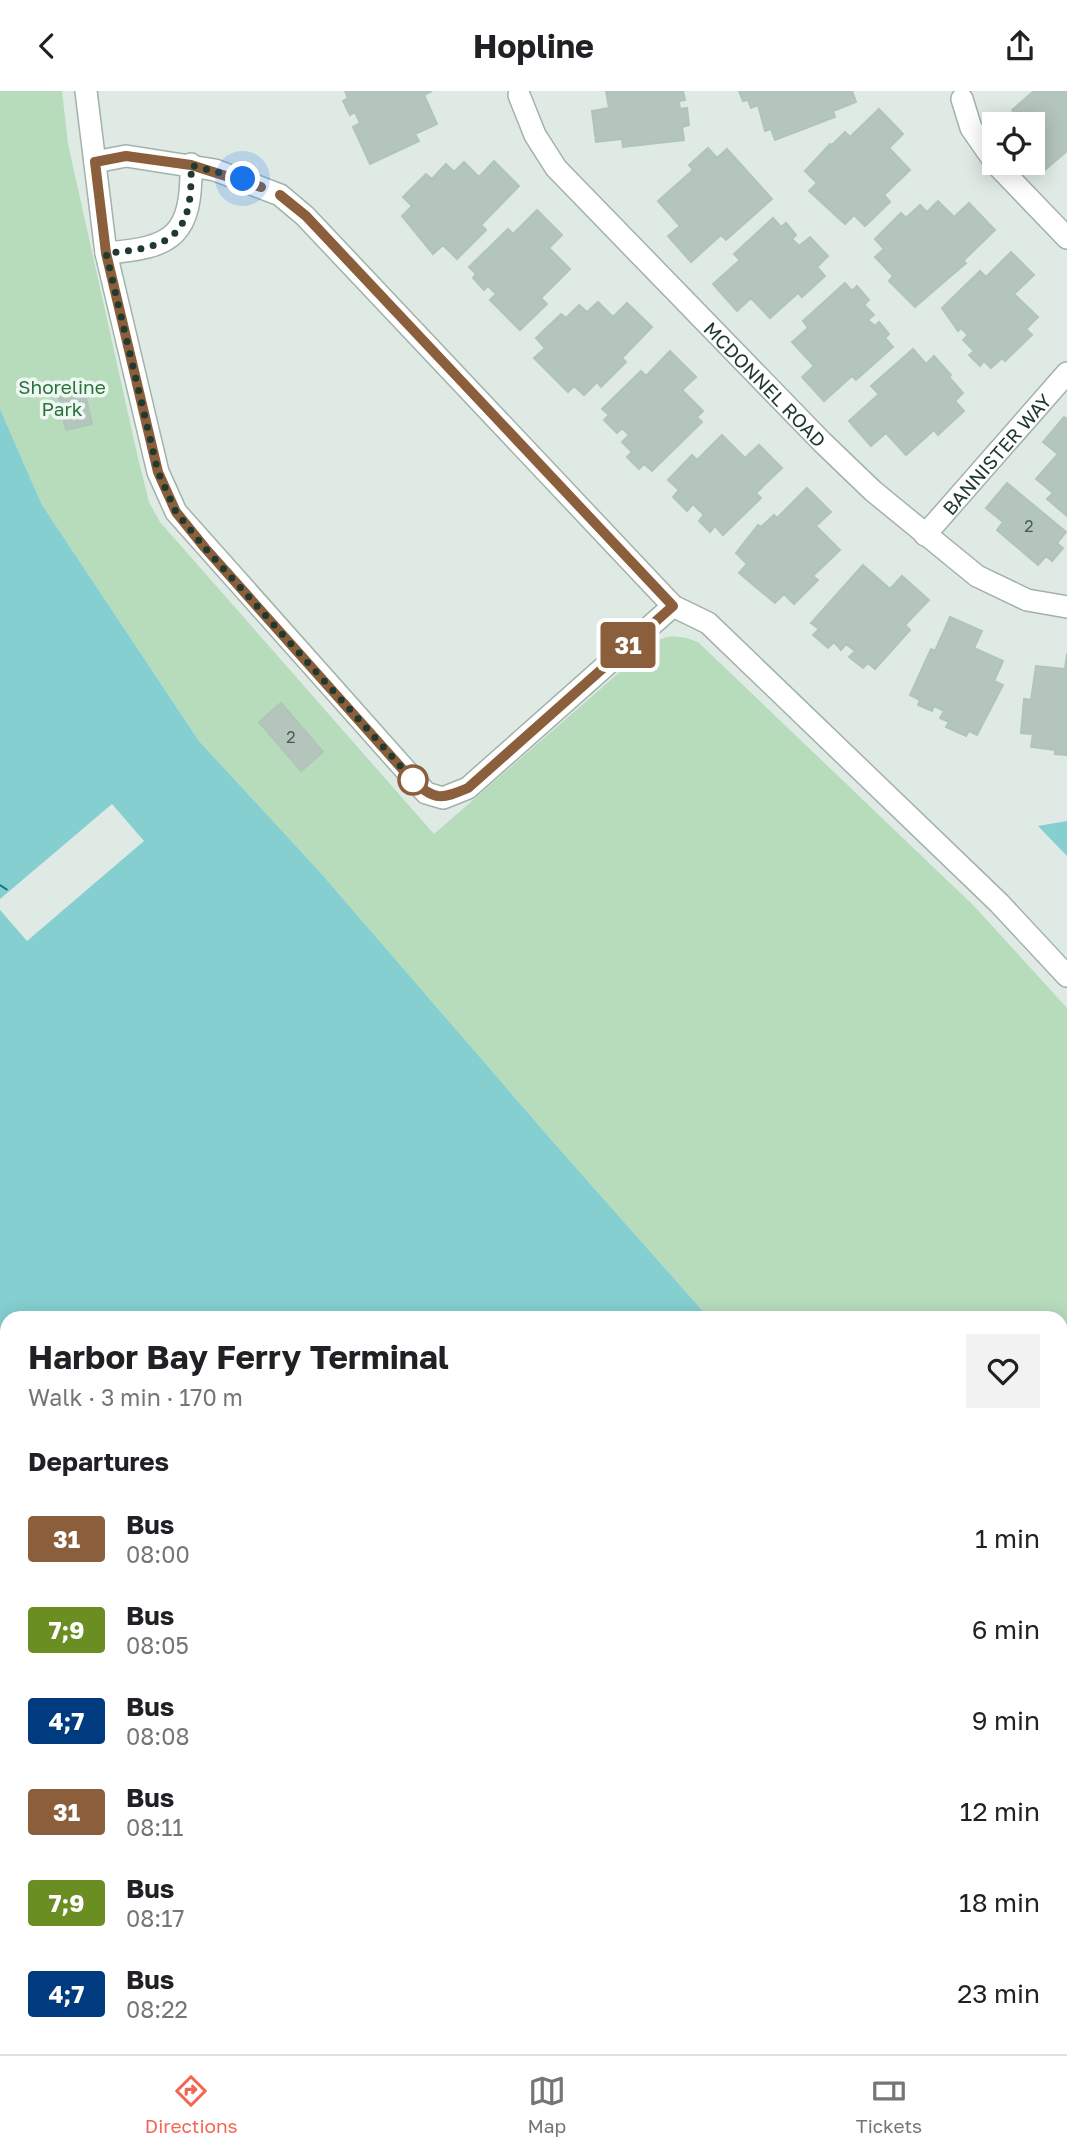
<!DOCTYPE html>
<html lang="en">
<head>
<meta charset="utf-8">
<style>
  :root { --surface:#fff; --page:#f2f2f2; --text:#202124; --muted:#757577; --line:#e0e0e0; --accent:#f46653 }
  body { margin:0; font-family:"Golos Text",sans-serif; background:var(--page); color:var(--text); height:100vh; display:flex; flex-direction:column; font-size:26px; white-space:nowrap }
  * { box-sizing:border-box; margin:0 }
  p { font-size:23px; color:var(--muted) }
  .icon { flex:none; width:38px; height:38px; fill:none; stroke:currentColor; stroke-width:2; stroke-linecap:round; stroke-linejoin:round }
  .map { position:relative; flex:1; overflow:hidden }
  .side { position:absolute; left:0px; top:1220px; width:1068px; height:744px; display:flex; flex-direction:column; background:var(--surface); border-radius:21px 21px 0 0; box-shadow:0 4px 18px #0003 }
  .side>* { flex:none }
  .badge { padding:0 14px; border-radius:5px; font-size:24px; line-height:46px }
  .controls { position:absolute; left:982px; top:21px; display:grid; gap:14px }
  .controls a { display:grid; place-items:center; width:63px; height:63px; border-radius:0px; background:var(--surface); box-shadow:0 4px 18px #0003; font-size:35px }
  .you { position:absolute; width:35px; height:35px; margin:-18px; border:5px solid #fff; border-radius:50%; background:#1a73e8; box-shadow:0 0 0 10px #1a73e833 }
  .map>.badge { position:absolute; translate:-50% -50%; box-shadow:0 0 0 4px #fff }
  h2 { padding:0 28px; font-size:26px; line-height:63px }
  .round { display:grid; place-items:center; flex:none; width:74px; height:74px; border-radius:0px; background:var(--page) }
  .overview { display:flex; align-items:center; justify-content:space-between; height:119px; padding:0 28px }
  h1 { font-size:33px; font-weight:700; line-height:52px }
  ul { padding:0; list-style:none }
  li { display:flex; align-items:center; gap:21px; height:91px; padding:0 28px }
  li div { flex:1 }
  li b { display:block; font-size:26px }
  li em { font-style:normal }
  li .badge { min-width:77px; font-weight:700; text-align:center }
  header { display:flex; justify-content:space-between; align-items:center; height:91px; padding:0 28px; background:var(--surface); font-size:32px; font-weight:700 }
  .tabs { display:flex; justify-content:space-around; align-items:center; height:98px; border-top:2px solid var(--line); background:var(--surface); font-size:19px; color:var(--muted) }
  .tabs a { display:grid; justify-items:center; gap:4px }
  .tabs .selected { color:var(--accent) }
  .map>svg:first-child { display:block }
  .green { fill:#b7dcbc }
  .water { fill:#85cfd1 }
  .pier { fill:#dfeae4 }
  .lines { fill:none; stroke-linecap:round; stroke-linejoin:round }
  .ferry { stroke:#197377; stroke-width:2; stroke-dasharray:9 7; stroke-linecap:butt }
  .building { fill:#b4c5bc; stroke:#b1c4ba; stroke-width:2 }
  .minor-casing { stroke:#a2b2aa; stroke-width:24 }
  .minor { stroke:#fff; stroke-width:21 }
  .line-casing { stroke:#fff; stroke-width:16 }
  .line { stroke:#8b5e3c; stroke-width:10 }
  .walk { stroke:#203a30; stroke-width:7; stroke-dasharray:0 12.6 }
  .stop-dot { fill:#fff; stroke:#8b5e3c; stroke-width:3.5 }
  .labels { text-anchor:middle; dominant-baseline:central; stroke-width:7; stroke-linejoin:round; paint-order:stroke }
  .number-label { font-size:16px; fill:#455d53 }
  .street-label { font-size:19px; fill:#203a30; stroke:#eff7f2 }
  .park-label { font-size:19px; fill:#29723c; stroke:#eff7f2 }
</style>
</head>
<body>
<header><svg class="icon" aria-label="back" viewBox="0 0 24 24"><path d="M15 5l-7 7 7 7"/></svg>Hopline<svg class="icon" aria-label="share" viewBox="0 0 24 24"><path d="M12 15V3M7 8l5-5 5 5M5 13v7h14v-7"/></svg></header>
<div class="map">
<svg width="1067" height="1963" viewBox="0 0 1067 1963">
  <rect width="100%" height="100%" fill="#dfeae4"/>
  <path class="green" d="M0,0H62L68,53L138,367L149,411L160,431L434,743L653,552C669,542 682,545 698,551L973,814L1067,917V1647L1060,1639V1227H709L554,1052L319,780L199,650L42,414L0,318Z"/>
  <path class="water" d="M0,318L42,414L199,650L319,780L554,1052L709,1227H7V1956H1060L1061,1639L1067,1647V1963H0Z
    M1067,730V765L1038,735Z"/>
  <path class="pier" d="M112,713L144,750L27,850L0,819V808Z"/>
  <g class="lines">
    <path class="ferry" d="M0,794L9,800"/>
  </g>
  <path class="building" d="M345,0H432L424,4L437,33L415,43L419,50L370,73L353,36L360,32L355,21L350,24L343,10L348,7Z
    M606,0H683L685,9L679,10L680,18L687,17L689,34L682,36L684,49L623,56L622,48L596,51L592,20L609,17Z
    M739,0H852L856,11L833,20L835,26L775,49L771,38L765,40L758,14L751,17L748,9L743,10Z
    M1034,0H1067V60L1040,83L1030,72L1032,33H1024L1012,19Z
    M879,18L903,43L889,57L910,79L884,104L890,111L865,135L854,124L845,133L809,100L817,92L805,80L830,53L832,54L845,41L850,46Z
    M708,57L717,67L727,58L772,108L726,149L721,144L691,171L668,145L680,135L658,110L693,79L689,74Z
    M494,70L519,95L481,134L486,139L457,168L443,154L433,163L402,125L412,115L403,106L426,83L432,88L446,73L454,81L464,71L479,86Z
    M938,110L954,126L969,112L995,139L963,170L966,172L915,216L889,190L893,185L875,166L884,158L875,148L901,122L906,127L920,114L927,121Z
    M537,119L562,144L549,157L570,178L541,207L547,213L520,239L490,209L496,203L488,195L484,199L473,187L476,183L469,176L508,138L513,143Z
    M773,127L781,136L786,132L796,144L792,148L799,155L810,146L828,165L817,176L825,185L802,206L798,202L770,227L751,207L737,220L713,193L740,169L734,163Z
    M1011,161L1034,184L1014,203L1038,226L1026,238L1032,244L1005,270L1002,267L991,277L984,270L980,275L969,264L974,260L963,249L968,244L961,237L958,240L942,217L980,180L986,186Z
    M845,192L852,200L857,195L869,209L864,214L874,224L868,229L875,235L879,231L889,243L885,247L893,256L856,289L852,285L824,310L802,286L814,275L792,251L808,237L803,230Z
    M598,211L613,226L627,212L652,236L622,267L626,271L601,296L597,291L584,304L574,295L568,301L534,267L545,257L536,247L561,223L566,227L579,214L587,221Z
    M913,258L926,273L934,265L951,284L949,286L963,302L955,310L964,320L938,344L934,339L906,364L886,342L871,355L849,330L879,303L871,295Z
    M670,260L696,286L682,299L703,320L697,326L702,331L652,380L644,373L639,378L627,366L632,361L622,351L629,344L622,337L617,342L604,329L609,324L602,318L641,280L646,285Z
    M82,289L92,333L66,339L56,295Z
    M1064,326L1067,328V425L1047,408L1053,402L1036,388L1058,363L1043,351Z
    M722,344L745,367L759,354L782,377L756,402L761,407L723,444L715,435L710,441L699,430L704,424L693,413L687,420L673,406L679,399L668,389L692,364L697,369Z
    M1007,392L1066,441L1057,452L1063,457L1052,470L1046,465L1038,474L997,439L1003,431L986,417Z
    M807,397L831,421L816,435L840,459L813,485L818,489L794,513L784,503L775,512L739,482L747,473L736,462L758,434L761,436L774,424L777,427Z
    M863,474L890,498L902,485L929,509L905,534L910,539L875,578L868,572L863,577L849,566L855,560L846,553L841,559L834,551L828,557L813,544L819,538L811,532Z
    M950,526L982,540L974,557L1003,570L994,590L1003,594L977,644L969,640L966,645L946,636L949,631L940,627L944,620L934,615L932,620L918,614L920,609L910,604L931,558L935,560Z
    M1067,563V664L1055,663V659L1031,656L1033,643L1021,642L1024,608L1031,609L1036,575L1065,578Z
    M281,612L323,661L301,680L259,631Z"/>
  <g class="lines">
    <g class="minor-casing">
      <g id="minor">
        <path d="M86,0L106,162L158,381L176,421L426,702L443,707L468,697L673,515"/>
        <path id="s1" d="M519,4L535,44L556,77L822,351L873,400L977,485L1027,509L1067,516"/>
        <path d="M962,8L971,37L994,70"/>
        <path d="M95,71L126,65L215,79L280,104L305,125L673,515L708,532L999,812L1067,885"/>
        <path d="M995,72L1067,147"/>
        <path d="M106,162C174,157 192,144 191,73"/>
        <path id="s2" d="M925,444L1067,282"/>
      </g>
    </g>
    <use href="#minor" class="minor"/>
  </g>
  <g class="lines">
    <g class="line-casing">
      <path id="line" d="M261,96L191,74L126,65L95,71L106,162L158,381L176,421L205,457L413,690C435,710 442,708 468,697L673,515L306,125L280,104"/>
    </g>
    <use href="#line" class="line"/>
    <path class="walk" d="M243,88L191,74C193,144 174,157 106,162L158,381L176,421L205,457L413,689"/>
  </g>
  <circle class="stop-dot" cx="413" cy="689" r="14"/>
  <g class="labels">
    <g class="number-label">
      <text x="1029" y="435">2</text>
      <text x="291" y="646">2</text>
    </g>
    <g class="street-label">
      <text stroke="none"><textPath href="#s1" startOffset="383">MCDONNEL ROAD</textPath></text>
      <text stroke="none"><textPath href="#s2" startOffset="108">BANNISTER WAY</textPath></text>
    </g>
    <g class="park-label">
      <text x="62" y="295">Shoreline<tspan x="62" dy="22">Park</tspan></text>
    </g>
  </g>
</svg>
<div class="controls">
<a><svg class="icon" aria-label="locate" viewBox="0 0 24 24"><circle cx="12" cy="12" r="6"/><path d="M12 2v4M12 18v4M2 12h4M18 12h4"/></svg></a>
</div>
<div class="you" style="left:243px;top:88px"></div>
<b class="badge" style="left:628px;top:554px;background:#8b5e3c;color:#fff">31</b>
<section class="side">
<div class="overview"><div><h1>Harbor Bay Ferry Terminal</h1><p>Walk · 3 min · 170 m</p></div><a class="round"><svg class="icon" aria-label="heart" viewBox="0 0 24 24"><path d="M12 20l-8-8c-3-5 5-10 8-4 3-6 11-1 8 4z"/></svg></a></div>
<h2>Departures</h2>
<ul>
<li><span class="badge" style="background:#8b5e3c;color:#fff">31</span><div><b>Bus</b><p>08:00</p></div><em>1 min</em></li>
<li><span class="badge" style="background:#6b8e23;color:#fff">7;9</span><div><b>Bus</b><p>08:05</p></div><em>6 min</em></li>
<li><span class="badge" style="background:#003b80;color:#fff">4;7</span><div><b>Bus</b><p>08:08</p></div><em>9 min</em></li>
<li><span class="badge" style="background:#8b5e3c;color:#fff">31</span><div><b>Bus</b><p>08:11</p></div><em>12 min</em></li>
<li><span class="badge" style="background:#6b8e23;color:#fff">7;9</span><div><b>Bus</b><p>08:17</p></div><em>18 min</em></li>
<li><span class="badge" style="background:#003b80;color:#fff">4;7</span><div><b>Bus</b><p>08:22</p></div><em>23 min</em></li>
</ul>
</section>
</div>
<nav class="tabs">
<a class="selected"><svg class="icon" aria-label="directions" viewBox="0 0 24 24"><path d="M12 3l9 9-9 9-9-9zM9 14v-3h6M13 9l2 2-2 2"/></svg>Directions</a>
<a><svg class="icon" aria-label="map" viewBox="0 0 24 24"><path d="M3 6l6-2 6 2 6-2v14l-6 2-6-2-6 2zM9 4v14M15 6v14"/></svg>Map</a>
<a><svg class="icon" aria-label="tickets" viewBox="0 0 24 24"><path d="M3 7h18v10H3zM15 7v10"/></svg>Tickets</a>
</nav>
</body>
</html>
